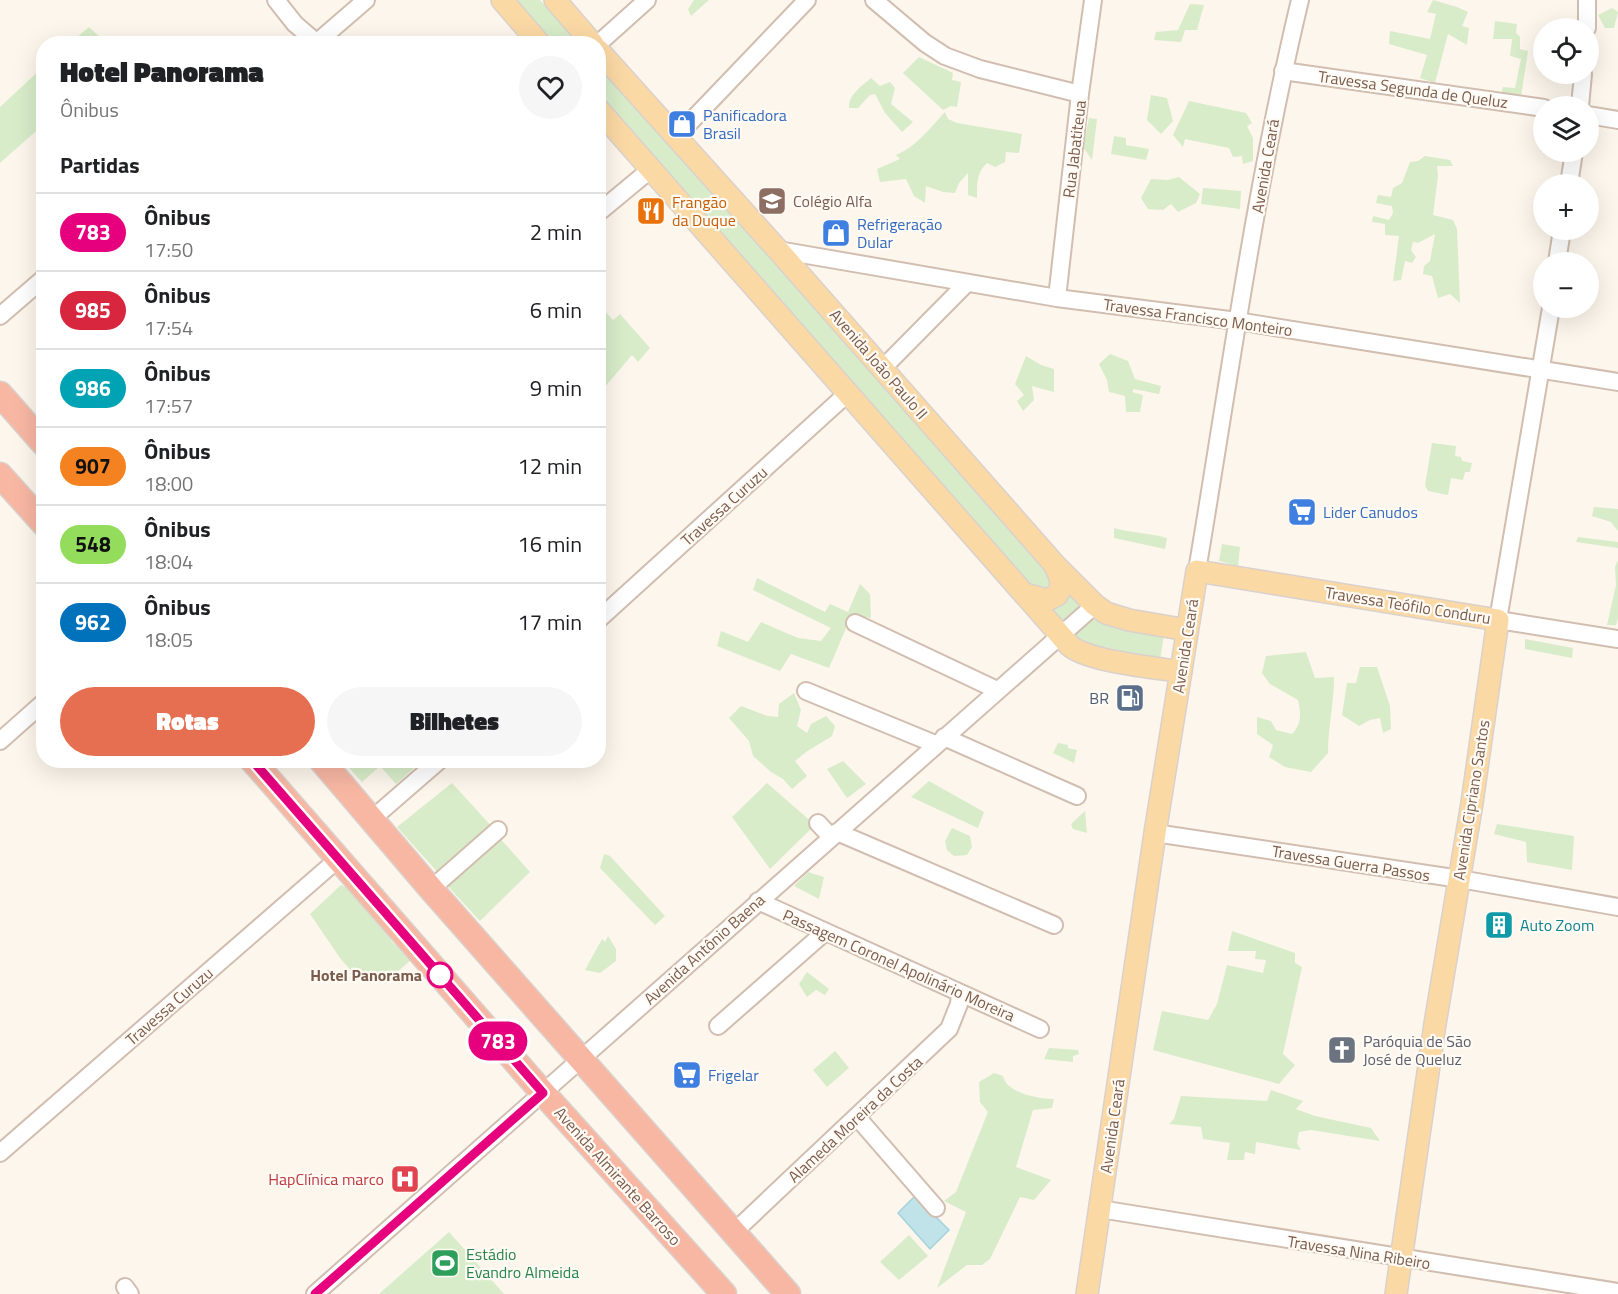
<!DOCTYPE html>
<html lang="pt">
<head>
<meta charset="utf-8">
<style>
  :root { --surface:#fff; --page:#f6f6f6; --text:#202124; --muted:#757577; --line:#e0e0e0; --accent:#e76f51 }
  body { margin:0; font-family:"Titillium Web",sans-serif; background:var(--page); color:var(--text); height:100vh; display:flex; flex-direction:column; font-size:22px; white-space:nowrap }
  * { box-sizing:border-box; margin:0 }
  p { font-size:20px; color:var(--muted) }
  .icon { flex:none; width:33px; height:33px; fill:none; stroke:currentColor; stroke-width:2; stroke-linecap:round; stroke-linejoin:round }
  .map { position:relative; flex:1; overflow:hidden }
  .side { position:absolute; left:36px; top:36px; width:570px; height:732px; display:flex; flex-direction:column; background:var(--surface); border-radius:24px; box-shadow:0 6px 24px #0002 }
  .side>* { flex:none }
  .badge { padding:0 12px; border-radius:20px; font-size:21px; line-height:39px }
  .fabs { position:absolute; left:1533px; top:18px; display:grid; gap:12px }
  .fabs a { display:grid; place-items:center; width:66px; height:66px; border-radius:50%; background:var(--surface); box-shadow:0 6px 24px #0002; font-size:30px }
  .map>.badge { position:absolute; translate:-50% -50%; box-shadow:0 0 0 3px #fff }
  h2 { padding:0 24px; font-size:22px; line-height:54px }
  .round { display:grid; place-items:center; flex:none; width:63px; height:63px; border-radius:32px; background:var(--page) }
  .summary { display:flex; align-items:center; justify-content:space-between; height:102px; padding:0 24px }
  h1 { font-size:28px; font-weight:800; line-height:45px }
  .cta { display:flex; gap:12px; margin-top:auto; padding:12px 24px }
  .cta a { flex:1; height:69px; border-radius:36px; background:var(--accent); color:#fff; font-size:24px; font-weight:800; line-height:69px; text-align:center }
  .cta a+a { background:var(--page); color:var(--text) }
  ul { padding:0; list-style:none }
  li { display:flex; align-items:center; gap:18px; height:78px; padding:0 24px; border-top:2px solid var(--line) }
  li div { flex:1 }
  li b { display:block; font-size:22px }
  li em { font-style:normal }
  li .badge { min-width:66px; font-weight:700; text-align:center }
  .map>svg:first-child { display:block }
  .green { fill:#d8ecc9 }
  .water { fill:#bfe3e8; stroke:#a5d3da; stroke-width:1.5 }
  .lines { fill:none; stroke-linecap:round; stroke-linejoin:round }
  .minor-casing { stroke:#d1beb0; stroke-width:20 }
  .major-casing { stroke:#dad1cd; stroke-width:24 }
  .highway-casing { stroke:#dad1cd; stroke-width:27 }
  .minor { stroke:#fff; stroke-width:16 }
  .major { stroke:#fbd9a5; stroke-width:21 }
  .highway { stroke:#f7b7a3; stroke-width:24 }
  .line-casing { stroke:#fff; stroke-width:14 }
  .line { stroke:#e6007e; stroke-width:9 }
  .stop-dot { fill:#fff; stroke:#e6007e; stroke-width:3 }
  .labels { text-anchor:middle; dominant-baseline:central; stroke-width:4.5; stroke-linejoin:round; paint-order:stroke }
  .street-label { font-size:16px; fill:#7a5c4d; stroke:#fffaf3 }
  .shop-label { font-size:16px; fill:#366cbe; stroke:#fffaf3; text-anchor:start }
  .education-label { font-size:16px; fill:#785e54; stroke:#fffaf3; text-anchor:start }
  .food-label { font-size:16px; fill:#c56008; stroke:#fffaf3; text-anchor:start }
  .service-label { font-size:16px; fill:#4e5e75; stroke:#fffaf3; text-anchor:end }
  .culture-label { font-size:16px; fill:#0d838f; stroke:#fffaf3; text-anchor:start }
  .stop-label { font-size:16px; font-weight:bold; fill:#7a5c4d; stroke:#fffaf3; text-anchor:end }
  .worship-label { font-size:16px; fill:#5b616d; stroke:#fffaf3; text-anchor:start }
  .health-label { font-size:16px; fill:#be3a42; stroke:#fffaf3; text-anchor:end }
  .leisure-label { font-size:16px; fill:#27864d; stroke:#fffaf3; text-anchor:start }
</style>
</head>
<body>
<div class="map">
<svg width="1618" height="1294" viewBox="0 0 1618 1294">
  <rect width="100%" height="100%" fill="#fdf6ec"/>
  <path class="green" d="M505,0H540L579,43H543Z
    M694,0H709L691,16L688,9Z
    M1433,0L1457,7L1468,12L1462,26L1469,28L1467,45L1448,34L1435,83L1420,78L1427,55L1389,44L1390,31L1430,39L1436,14L1427,12Z
    M1190,4L1204,5L1197,30H1185L1181,42L1154,40L1156,32L1178,30Z
    M1612,8L1618,12L1614,28H1605L1598,15Z
    M1495,21L1517,24L1516,33L1520,37V49L1528,51L1521,97L1501,95L1503,87L1515,88L1521,59L1510,56L1512,39H1493Z
    M89,27L106,43H70Z
    M919,57L953,73L952,80L961,82L957,107L951,106L943,110L903,73Z
    M598,66L1053,574L1054,590L1034,595L599,106Z
    M43,67V125L0,163V107Z
    M871,78L880,86L890,82L895,88L891,104L913,122L902,132L885,113L875,94L870,95L858,108H849C848,95 862,86 871,78Z
    M1151,95L1167,98L1173,121L1161,134L1147,120Z
    M1189,101L1246,113L1252,123L1247,126L1253,138V161L1243,164L1242,156L1233,157L1229,148L1185,139L1183,147L1173,135Z
    M945,112L948,119L957,123L1022,134L1019,153L1006,152L1005,162L995,167L987,163C976,173 977,185 977,198L968,195V173L959,183L955,193L943,192L926,186L925,203L914,196L906,179L880,182L877,169L900,159L896,155C916,147 930,128 945,112Z
    M1089,118L1097,119L1092,160L1083,147Z
    M1114,136L1126,138V145L1149,149L1146,160L1111,154Z
    M1425,156L1450,160L1453,166H1437L1438,176L1433,215L1453,220L1457,229L1460,303L1450,294L1438,298L1432,276L1423,274L1424,266L1430,261L1435,234L1418,243L1413,242L1411,250L1416,257L1412,263L1405,261L1401,280L1393,281L1399,236L1385,235V224L1372,222L1373,216L1389,220L1393,213L1392,206L1376,203L1378,195L1391,197L1393,188L1402,183L1410,162L1418,161Z
    M1179,177L1200,194L1196,203L1178,212L1171,204L1163,210L1148,209L1141,198L1151,179L1168,180Z
    M1203,188L1241,191L1240,209L1201,204Z
    M599,305L613,320L620,314L650,348L638,362L632,355L604,388L599,386Z
    M1110,354L1128,361L1135,379L1161,386L1159,394L1134,389L1132,392L1143,395L1140,412H1126L1125,396L1109,392L1107,380L1099,364Z
    M1026,356L1041,365L1054,369V392L1032,386L1034,400L1023,411L1017,401L1024,395L1015,384Z
    M1432,443L1456,446L1455,456L1461,457L1462,461L1472,463L1470,472H1465L1463,480L1451,478L1448,495L1428,491L1425,485Z
    M1594,507L1618,509V531L1611,522L1592,516Z
    M1114,528C1132,533 1149,533 1167,538L1165,549L1114,538Z
    M1578,537L1618,542V548L1576,542Z
    M1222,544L1240,547L1238,566L1219,561Z
    M1618,560V618L1616,625H1607L1616,585L1615,567Z
    M757,578L825,612L830,604L848,612L860,584L870,594L871,618L857,616L847,626L829,668L791,654L780,671L717,646L721,631L748,642L761,622L798,638L821,641L831,628L753,590Z
    M1065,584L1083,609L1060,628L1047,603Z
    M1094,616L1164,635L1160,660L1087,647L1071,635Z
    M1525,639L1573,648L1572,658L1525,649Z
    M1306,652L1315,678L1334,677C1334,703 1328,727 1328,753L1311,772L1285,767L1269,757L1273,745L1257,734V717L1271,721L1276,730L1292,734C1302,724 1301,713 1298,700L1270,684L1262,673L1266,656Z
    M1360,667H1377L1390,706L1391,729L1383,733L1380,718L1370,720L1359,726L1342,715L1347,683H1356Z
    M794,693L801,710L797,726L807,733L811,724L826,716L835,726L832,736L806,752L795,761L807,776L792,789L783,779L771,772L753,756L749,741L729,718L741,706L767,716L778,717L779,704Z
    M1058,743L1068,745V748L1077,750L1074,763L1053,753Z
    M343,761H422L396,784L380,766L362,782Z
    M843,761L866,784L847,798L827,769Z
    M929,781L984,812L978,828L911,797Z
    M452,783L494,829L440,875L397,827Z
    M767,783L815,825L770,869L732,817Z
    M1085,811L1087,833L1073,829L1071,824Z
    M1497,824L1574,836L1572,870L1527,862L1526,842L1494,834Z
    M952,828L970,836L972,847L967,855L954,856L947,850L945,841Z
    M498,836L530,872L480,921L444,882Z
    M604,854L610,856L665,916L655,925L600,868Z
    M808,872L824,877L819,899L794,886Z
    M341,885L354,891L397,933L391,941L411,960L389,979L361,982L340,958L310,914Z
    M1232,931L1295,953V963L1302,967L1283,1054L1295,1065L1279,1084L1153,1050L1162,1011L1208,1020L1217,1004L1227,965L1263,973L1266,960L1255,959L1256,951H1228Z
    M608,936L616,949V961L600,973L585,970L602,939L605,942Z
    M807,972L829,989L825,995L816,990L807,997L799,984Z
    M1049,1048L1078,1050L1079,1054L1073,1056V1062L1044,1059Z
    M835,1051L849,1068L827,1087L813,1070Z
    M994,1073L1003,1076C1006,1093 1039,1099 1054,1099L1052,1108L1033,1110L1016,1167L1051,1180L1034,1200L1020,1197L990,1259L982,1265H967L937,1288L966,1212L944,1201L956,1192L988,1112L980,1102L979,1082Z
    M1271,1090L1303,1101L1296,1109L1315,1116L1371,1128L1380,1141L1311,1130L1299,1132L1297,1143L1301,1150L1256,1142L1255,1154L1245,1152L1244,1160H1227L1230,1143L1203,1139L1201,1127L1169,1124L1174,1119L1181,1096L1267,1101Z
    M449,1232L504,1294H379Z
    M909,1235L928,1256L899,1280L880,1262Z"/>
  <path class="water" d="M915,1196L949,1230L930,1249L898,1213Z"/>
  <g class="lines">
    <g class="minor-casing">
      <path id="minor" d="M276,0L295,24L316,42
        M874,0L925,43L945,56L980,69L1080,94
        M1587,28V0
        M315,44L366,0
        M598,44L647,0
        M1283,71L1544,108
        M1580,106L1583,74
        M1588,115L1618,120
        M676,137L807,0
        M1569,184L1574,152
        M598,213L651,169
        M778,250L1057,298L1237,321L1618,382
        M1557,262L1562,230
        M1057,298L1080,94L1093,0
        M1551,308L1498,620L1618,639
        M0,316L44,278
        M883,368L967,283
        M1197,571C1229,380 1255,188 1300,0
        M598,620L849,392
        M855,623L997,690
        M806,691L935,744
        M944,737L1077,796
        M0,741L44,702
        M372,819L440,760
        M818,823L831,837
        M837,832L1054,925
        M1155,833L1460,879L1618,907
        M431,889L498,830
        M758,901L1040,1029
        M718,1026L825,932
        M857,1117L936,1208
        M0,1153L338,859
        M1100,1209L1618,1292
        M733,1233L949,1029L959,1004L960,994
        M125,1287L130,1294
        M315,1294L1095,605"/>
    </g>
    <g class="major-casing">
      <path id="major" d="M502,0L540,44
        M555,0L593,44
        M598,50L778,250L1055,565L1095,605L1106,613L1129,620L1187,630
        M598,109L1069,645C1088,662 1154,667 1181,672
        M1025,594L1047,600L1057,595C1064,585 1060,576 1055,566
        M1087,1294L1155,833L1197,571L1498,620L1472,803L1435,1024L1396,1294"/>
    </g>
    <g class="highway-casing">
      <path id="highway" d="M0,394L44,444
        M0,475L44,524
        M252,760L543,1093L724,1294
        M321,760L431,889L788,1294"/>
    </g>
    <use href="#minor" class="minor"/>
    <use href="#major" class="major"/>
    <use href="#highway" class="highway"/>
  </g>
  <g class="lines">
    <g class="line-casing">
      <path id="line" d="M252,760L543,1093L315,1294"/>
    </g>
    <use href="#line" class="line"/>
  </g>
  <defs>
    <g id="shop-square" transform="scale(1.5)"><rect x="-9" y="-9" width="18" height="18" rx="4" fill="#3f7fe0" stroke="#fffaf3"/><path d="M-5-2.5h2.3a2.7 3.5 0 0 1 5.4 0H5L5.5 6h-11ZM-1.5-2.5h3a1.5 2.3 0 0 0-3 0Z" fill="#fff"/></g>
    <g id="school-square" transform="scale(1.5)"><rect x="-9" y="-9" width="18" height="18" rx="4" fill="#8d6e63" stroke="#fffaf3"/><path d="M0-5L7-2L0 1L-7-2ZM-4 1L0 2.5L4 1V4Q0 6-4 4Z" fill="#fff"/></g>
    <g id="restaurant-square" transform="scale(1.5)"><rect x="-9" y="-9" width="18" height="18" rx="4" fill="#e8710a" stroke="#fffaf3"/><path d="M-5-6h1v4h1v-4h1v4h1v-4h1v5L-1.5 .5V6h-2V.5L-5-1ZM5-6V6H3V1.5H1.5Q1.5-4 5-6Z" fill="#fff"/></g>
    <g id="supermarket-square" transform="scale(1.5)"><rect x="-9" y="-9" width="18" height="18" rx="4" fill="#3f7fe0" stroke="#fffaf3"/><path d="M-6-5.5h2.5l.6 2H6L4.5 2H-2.5L-4.4-4H-6ZM-1.5 3.2a1.3 1.3 0 1 0 .1 0ZM3 3.2a1.3 1.3 0 1 0 .1 0Z" fill="#fff"/></g>
    <g id="fuel-square" transform="scale(1.5)"><rect x="-9" y="-9" width="18" height="18" rx="4" fill="#5c6f8a" stroke="#fffaf3"/><path d="M-5.5-6h7V0h2V4h1.3V-2.5L3-4.5l.8-.8L6-3V5H2.5V1h-1V6h-7ZM-4.2-4.7v3.2H.2V-4.7Z" fill="#fff"/></g>
    <g id="building-square" transform="scale(1.5)"><rect x="-9" y="-9" width="18" height="18" rx="4" fill="#0f9aa8" stroke="#fffaf3"/><path d="M-4-6H4V6H1V3H-1V6H-4ZM-2.5-4.3h1.7v1.8h-1.7ZM.8-4.3h1.7v1.8H.8ZM-2.5-1h1.7V.8h-1.7ZM.8-1h1.7V.8H.8Z" fill="#fff"/></g>
    <g id="church-square" transform="scale(1.5)"><rect x="-9" y="-9" width="18" height="18" rx="4" fill="#6b7280" stroke="#fffaf3"/><path d="M-1.2-6h2.4v3.5h3.3v2.4h-3.3V6h-2.4V-.1h-3.3v-2.4h3.3Z" fill="#fff"/></g>
    <g id="hospital-square" transform="scale(1.5)"><rect x="-9" y="-9" width="18" height="18" rx="4" fill="#e0444e" stroke="#fffaf3"/><path d="M-5-5h3v3.5h4V-5h3V5h-3V1.5h-4V5h-3Z" fill="#fff"/></g>
    <g id="stadium-square" transform="scale(1.5)"><rect x="-9" y="-9" width="18" height="18" rx="4" fill="#2e9e5b" stroke="#fffaf3"/><path d="M0-5a6.5 5 0 1 0 0 10a6.5 5 0 1 0 0-10ZM-3.5-1.8h7v3.6h-7Z" fill="#fff"/></g>
  </defs>
  <g fill-rule="evenodd">
    <use href="#shop-square" x="682" y="124"/>
    <use href="#school-square" x="772" y="201"/>
    <use href="#restaurant-square" x="651" y="211"/>
    <use href="#shop-square" x="836" y="233"/>
    <use href="#supermarket-square" x="1302" y="512"/>
    <use href="#fuel-square" x="1130" y="698"/>
    <use href="#building-square" x="1499" y="925"/>
    <use href="#church-square" x="1342" y="1050"/>
    <use href="#supermarket-square" x="687" y="1075"/>
    <use href="#hospital-square" x="405" y="1179"/>
    <use href="#stadium-square" x="445" y="1263"/>
  </g>
  <circle class="stop-dot" cx="440" cy="975" r="12"/>
  <g class="labels">
    <g class="street-label">
      <text transform="translate(1413 89) rotate(8)">Travessa Segunda de Queluz</text>
      <text transform="translate(1074 149) rotate(-83)">Rua Jabatiteua</text>
      <text transform="translate(1265 166) rotate(-80)">Avenida Ceará</text>
      <text transform="translate(1198 317) rotate(8)">Travessa Francisco Monteiro</text>
      <text transform="translate(879 364) rotate(49)">Avenida João Paulo II</text>
      <text transform="translate(724 506) rotate(-42)">Travessa Curuzu</text>
      <text transform="translate(1408 605) rotate(9)">Travessa Teófilo Conduru</text>
      <text transform="translate(1185 646) rotate(-81)">Avenida Ceará</text>
      <text transform="translate(1471 800) rotate(-81)">Avenida Cipriano Santos</text>
      <text transform="translate(1351 863) rotate(9)">Travessa Guerra Passos</text>
      <text transform="translate(704 949) rotate(-42)">Avenida Antônio Baena</text>
      <text transform="translate(899 965) rotate(24)">Passagem Coronel Apolinário Moreira</text>
      <text transform="translate(169 1006) rotate(-41)">Travessa Curuzu</text>
      <text transform="translate(855 1119) rotate(-43)">Alameda Moreira da Costa</text>
      <text transform="translate(1112 1126) rotate(-82)">Avenida Ceará</text>
      <text transform="translate(618 1176) rotate(48)">Avenida Almirante Barroso</text>
      <text transform="translate(1359 1252) rotate(9)">Travessa Nina Ribeiro</text>
    </g>
    <g class="shop-label">
      <text x="703" y="115">Panificadora<tspan x="703" dy="18">Brasil</tspan></text>
      <text x="857" y="224">Refrigeração<tspan x="857" dy="18">Dular</tspan></text>
      <text x="1323" y="512">Lider Canudos</text>
      <text x="708" y="1075">Frigelar</text>
    </g>
    <g class="education-label">
      <text x="793" y="201">Colégio Alfa</text>
    </g>
    <g class="food-label">
      <text x="672" y="202">Frangão<tspan x="672" dy="18">da Duque</tspan></text>
    </g>
    <g class="service-label">
      <text x="1109" y="698">BR</text>
    </g>
    <g class="culture-label">
      <text x="1520" y="925">Auto Zoom</text>
    </g>
    <g class="stop-label">
      <text x="422" y="975">Hotel Panorama</text>
    </g>
    <g class="worship-label">
      <text x="1363" y="1041">Paróquia de São<tspan x="1363" dy="18">José de Queluz</tspan></text>
    </g>
    <g class="health-label">
      <text x="384" y="1179">HapClínica marco</text>
    </g>
    <g class="leisure-label">
      <text x="466" y="1254">Estádio<tspan x="466" dy="18">Evandro Almeida</tspan></text>
    </g>
  </g>
</svg>
<div class="fabs">
<a><svg class="icon" aria-label="locate" viewBox="0 0 24 24"><circle cx="12" cy="12" r="6"/><path d="M12 2v4M12 18v4M2 12h4M18 12h4"/></svg></a>
<a><svg class="icon" aria-label="layers" viewBox="0 0 24 24"><path d="M12 4l9 5-9 5-9-5zM3 14l9 5 9-5"/></svg></a>
<a>+</a>
<a>−</a>
</div>
<b class="badge" style="left:498px;top:1041px;background:#e6007e;color:#fff">783</b>
<section class="side">
<div class="summary"><div><h1>Hotel Panorama</h1><p>Ônibus</p></div><a class="round"><svg class="icon" aria-label="heart" viewBox="0 0 24 24"><path d="M12 20l-8-8c-3-5 5-10 8-4 3-6 11-1 8 4z"/></svg></a></div>
<h2>Partidas</h2>
<ul>
<li><span class="badge" style="background:#e6007e;color:#fff">783</span><div><b>Ônibus</b><p>17:50</p></div><em>2 min</em></li>
<li><span class="badge" style="background:#d7263d;color:#fff">985</span><div><b>Ônibus</b><p>17:54</p></div><em>6 min</em></li>
<li><span class="badge" style="background:#00a3b4;color:#fff">986</span><div><b>Ônibus</b><p>17:57</p></div><em>9 min</em></li>
<li><span class="badge" style="background:#f58220;color:#111">907</span><div><b>Ônibus</b><p>18:00</p></div><em>12 min</em></li>
<li><span class="badge" style="background:#93dc5c;color:#111">548</span><div><b>Ônibus</b><p>18:04</p></div><em>16 min</em></li>
<li><span class="badge" style="background:#0072bc;color:#fff">962</span><div><b>Ônibus</b><p>18:05</p></div><em>17 min</em></li>
</ul>
<div class="cta"><a>Rotas</a><a>Bilhetes</a></div>
</section>
</div>
</body>
</html>
